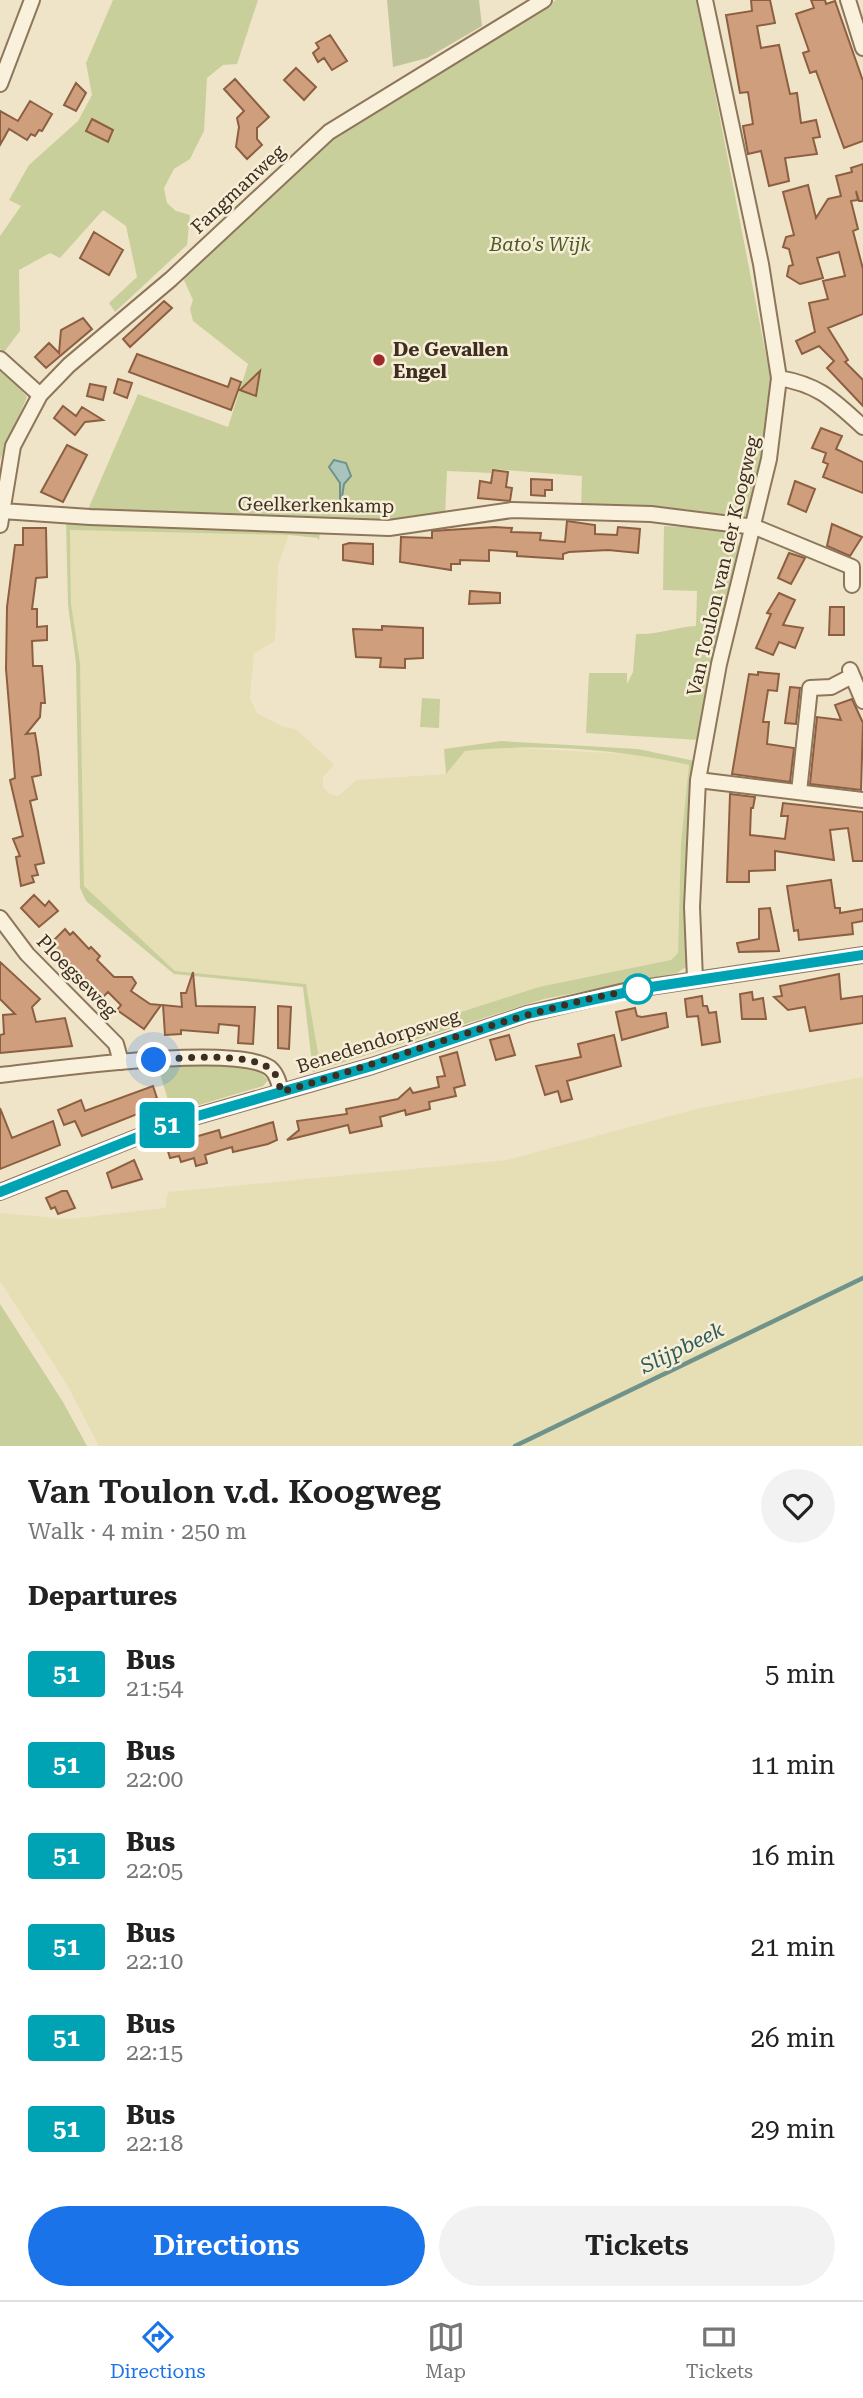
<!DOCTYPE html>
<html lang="en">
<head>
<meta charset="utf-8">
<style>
  :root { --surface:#fff; --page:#f2f2f2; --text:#222; --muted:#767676; --line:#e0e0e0; --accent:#1a73e8 }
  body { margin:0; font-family:"Roboto Serif",serif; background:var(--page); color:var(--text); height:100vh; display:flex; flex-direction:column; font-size:26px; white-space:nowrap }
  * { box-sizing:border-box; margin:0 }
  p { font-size:23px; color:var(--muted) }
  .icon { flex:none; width:38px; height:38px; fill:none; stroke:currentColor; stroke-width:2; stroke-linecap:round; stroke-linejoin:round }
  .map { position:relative; height:1446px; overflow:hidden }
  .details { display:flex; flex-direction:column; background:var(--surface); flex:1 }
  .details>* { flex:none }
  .badge { padding:0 14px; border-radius:5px; font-size:24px; line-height:46px }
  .you { position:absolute; width:35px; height:35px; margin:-18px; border:5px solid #fff; border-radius:50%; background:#1a73e8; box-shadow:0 0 0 10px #1a73e833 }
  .map>.badge { position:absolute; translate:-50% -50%; box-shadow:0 0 0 4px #fff }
  h2 { padding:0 28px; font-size:26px; line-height:63px }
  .round { display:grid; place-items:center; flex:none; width:74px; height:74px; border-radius:37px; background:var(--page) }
  .head { display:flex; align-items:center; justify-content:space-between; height:119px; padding:0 28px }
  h1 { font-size:33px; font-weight:600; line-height:52px }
  .cta { display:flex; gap:14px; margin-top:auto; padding:14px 28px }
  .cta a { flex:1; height:80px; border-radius:42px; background:var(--accent); color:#fff; font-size:28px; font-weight:600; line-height:80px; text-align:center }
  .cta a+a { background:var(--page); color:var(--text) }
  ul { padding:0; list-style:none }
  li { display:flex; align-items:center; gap:21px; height:91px; padding:0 28px }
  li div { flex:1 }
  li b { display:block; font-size:26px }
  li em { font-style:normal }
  li .badge { min-width:77px; font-weight:700; text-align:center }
  .tab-bar { display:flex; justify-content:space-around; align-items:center; height:98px; border-top:2px solid var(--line); background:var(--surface); font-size:19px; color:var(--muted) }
  .tab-bar a { display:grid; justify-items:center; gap:4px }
  .tab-bar .current { color:var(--accent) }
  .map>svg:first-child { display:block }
  .farmland { fill:#e6deb5 }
  .green { fill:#c9cf9b }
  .cemetery { fill:#bfc49a }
  .water { fill:#a9c4bc; stroke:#6f938a; stroke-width:2 }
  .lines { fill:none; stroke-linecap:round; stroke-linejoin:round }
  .stream { stroke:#6f938a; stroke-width:4.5 }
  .building { fill:#cf9f7d; stroke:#8d5f41; stroke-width:2 }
  .minor-casing { stroke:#8d765c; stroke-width:18 }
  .minor { stroke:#faf1dc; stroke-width:14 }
  .line-casing { stroke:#fff; stroke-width:16 }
  .line { stroke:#00a3b4; stroke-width:10 }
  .walk { stroke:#3d2e20; stroke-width:7; stroke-dasharray:0 12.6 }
  .poi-dot { fill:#9e2a2b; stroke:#f7eed8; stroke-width:2.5 }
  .stop-dot { fill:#fff; stroke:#00a3b4; stroke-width:3.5 }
  .labels { text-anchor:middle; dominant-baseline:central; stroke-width:5; stroke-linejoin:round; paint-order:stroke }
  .street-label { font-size:19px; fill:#3d2e20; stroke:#f7eed8 }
  .park-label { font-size:19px; font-style:italic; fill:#4d5a26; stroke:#f7eed8 }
  .poi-label { font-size:19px; font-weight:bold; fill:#3d2e20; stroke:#f7eed8; text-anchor:start }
  .water-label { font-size:21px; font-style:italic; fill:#2f5d5a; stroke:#f7eed8 }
</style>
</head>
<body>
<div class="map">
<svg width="863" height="1446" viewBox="0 0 863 1446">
  <rect width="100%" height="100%" fill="#f0e4c8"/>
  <path class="farmland" d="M70,529L289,535L278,565L275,641L254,653L250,698L257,713L281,726L296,729L334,765L323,777V787L329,794L338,796L357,780L446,774L465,751L499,747L645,755L689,765L681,843L678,954L671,960L319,1058L306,984L175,971L84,887L80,664L71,605Z
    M863,1077V1446H99L66,1383L0,1281V1213L69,1219L165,1208L168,1192L507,1160L696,1109Z"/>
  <path class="green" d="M113,0H258L237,64L223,65L207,78L204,131L190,159L174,169L164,188L167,203L176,211L190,215L187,245L115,312L109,303L137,277L126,226L103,210L60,258L50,253L19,270L20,331L4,352L0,349V236L21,206L9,200L29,165L78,121L92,95L86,63Z
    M556,0H697L771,381L753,517L629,508L581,509L582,476L492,469L491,473L447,471L445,516L397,524L86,514L138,394L228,427L248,364L193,321L190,309L193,300L184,280L192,266L322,144Z
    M0,365L27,397L0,460Z
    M66,523L320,532L319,541L318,538L289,535L70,530L71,604L80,663L84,886L175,971L306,984L319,1058L539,987L671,960L678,953L681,843L689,765C620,749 536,743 465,751L446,774L444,749L501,741L638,749L695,761L687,855L686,967L677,973L544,999L313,1072L303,987L174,974L86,901L80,888L76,663L68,605Z
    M664,526L735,530L739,547L699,740L586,733L589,673H627V684L633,672L636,634C658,635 675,627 696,626L697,591L663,590Z
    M422,698L440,699L439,728L420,727Z
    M219,1063L262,1070L261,1073L268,1080L263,1086L172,1113L157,1064Z
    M0,1304L63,1402L87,1446H0Z"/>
  <path class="cemetery" d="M387,0H479L482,26L427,58L393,67Z"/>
  <path class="water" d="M334,460L346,463L351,476L344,484L340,510V483L329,467Z"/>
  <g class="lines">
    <path class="stream" d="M515,1446L863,1278"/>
  </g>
  <path class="building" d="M751,0H770L775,23L757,26L761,48L779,45L790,94L797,93L801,123L816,120L820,137L813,138L817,154L785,158L789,181L769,186L761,151L748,154L743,126L753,124L748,92L740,93L726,15L752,11Z
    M811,0H825L826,4L835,1L863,81V141L844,148L816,71L810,73L803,53L809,51L796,14L814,8Z
    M330,35L347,61L332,70L324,58L318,62L313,53L319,48L316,43Z
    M296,68L316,87L304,100L284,80Z
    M235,79L269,117L257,128V139L262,145L247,159L236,147L239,127L237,118L244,111L224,89Z
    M76,83L86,93L76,111L64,105Z
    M30,101L52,114L42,131L39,130L35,136L31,134L27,140L9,129L0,145V111L18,121Z
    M92,119L113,130L108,142L86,131Z
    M863,164V201H859L856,191L858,200L851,201L858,229L853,231L863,269V314L828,328L848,360L845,362L863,380V406L827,368L834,361L819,346L802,354L796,341L815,332L809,303L828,299L823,281L845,276L839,252L817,258L823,278L800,284L787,276L789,266L793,265L789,249L783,247L786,237L794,235L783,192L808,185L816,218L828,199L841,196L836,176L852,172L851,168Z
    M94,232L123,250L109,275L80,258Z
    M164,301L172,308L130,347L123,339Z
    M83,318L92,329L46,368L35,357L49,343L59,353L61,330Z
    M137,354L228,387L231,378L241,382L231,410L129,372Z
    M260,371L256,396L240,390Z
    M118,379L132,383L127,398L114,393Z
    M90,384L106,387L103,400L87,396Z
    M63,406L76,416L82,407L103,420L85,422L75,435L54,418Z
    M821,428L842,436L836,449L863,462V493L823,477L828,464L823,462L826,453L812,448Z
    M67,445L87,455L63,502L41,492Z
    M493,470L508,472L506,487L512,488L510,501L478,498L480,481L491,483Z
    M531,479L552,480V490H545V496L531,495Z
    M795,481L815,489L806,512L788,504Z
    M567,521L595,525V534L617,535L618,527L640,529L638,553L608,550L569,552L563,554V559L517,556V552L489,550V561L460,560V564H451V570L400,562L401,537L432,538V531L495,527L512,528L511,532L541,533L540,540L565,542Z
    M832,524L862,537L850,556L827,546Z
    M23,528H46L47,577L36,578L32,609H37V627L47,626V640L32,641L33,666H42L45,703H41L40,717L26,734L35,733L38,751L41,775L32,777L37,799L30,801L44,863L35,865L38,875L32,876L34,882L21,886L16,857L20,856L13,839L23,836L10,780L15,778L6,669L7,607L15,545H23Z
    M349,543L373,544V564L343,560V545Z
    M789,553L805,558L791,584L778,578Z
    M470,591L500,593V603L469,604Z
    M779,593L795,600L783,625L803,628L795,648L779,642L773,655L756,648L771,614L767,613Z
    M830,607H844V635H829Z
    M382,626L423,628V658L405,659V668L380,667L381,658L356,657L353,629L382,630Z
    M758,672L779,674L777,691L768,690L763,722H769L767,744L794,748L790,782L732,774L749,674L758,675Z
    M790,687L800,688L796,724L785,723Z
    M852,699L863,723L861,790L810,784L817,717L841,720L835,705Z
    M730,794L755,797L753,808H751L750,835L785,839L788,816H781L783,803L863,812V861H853L848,828L830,830L834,860L775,851V870L749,871V882H727Z
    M831,880L835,908H840V913L863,909V921L852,923L853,934L799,940L798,930L794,931L787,886Z
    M34,895L45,906L49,901L58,911L39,927L21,908Z
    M770,908L779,951L739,952L737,943L759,939V909Z
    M65,929L70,935L73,932L89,949L91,947L100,956L97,960L114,977H132L136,983L131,991L150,1004L161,1005L144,1029L117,1010L121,1005L108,992L103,997L50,944Z
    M0,962L40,999L32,1007L36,1022L65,1018L72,1046L0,1053V1035L4,1034L3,1015L15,1014L0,999Z
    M193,972L196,1006L255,1007L253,1044L238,1043L239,1026L219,1024L218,1033L181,1030V1034L165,1035L163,1005L182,1007L181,993H186Z
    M839,974L841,999L863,996V1023L810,1031L805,1007L788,1010L774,997L782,996L780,986Z
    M752,992L753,1000L763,998L766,1019H742L740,994Z
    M702,996L703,1006H707L709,1013L716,1012L720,1042L702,1045L698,1016L687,1017L685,999Z
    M278,1006L291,1007L289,1049L278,1048Z
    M635,1008L637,1016L642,1017L666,1013L668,1027L622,1040L616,1012Z
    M509,1035L515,1055L496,1060L490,1040Z
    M614,1035L621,1066L567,1081L572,1099L561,1102L558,1091L545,1095L536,1066L581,1057L578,1044Z
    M457,1052L465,1085L454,1088L456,1096L429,1102L430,1109L406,1115L405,1110L380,1117L382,1126L350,1133L348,1125L287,1140L299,1130L297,1121L347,1114L346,1109L398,1099L410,1088L413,1093L439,1087L437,1077L445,1076L440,1057Z
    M153,1086L157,1098L142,1103L145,1111L82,1136L75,1121L64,1125L58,1110L81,1100L85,1111Z
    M0,1108L12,1138L53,1121L60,1145L0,1169Z
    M273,1122L277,1140L268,1144L233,1152L232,1147L205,1155L207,1163L196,1166L194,1158L181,1162L179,1156L170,1158L167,1148L189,1142L188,1139L219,1130L221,1138Z
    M134,1160L142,1179L112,1188L107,1173Z
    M62,1191H67L75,1208L58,1214L55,1207L51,1209L46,1198Z"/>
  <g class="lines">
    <g class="minor-casing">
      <path id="minor" d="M848,0L863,48
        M0,84L32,0
        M0,359L40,395
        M779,378C820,385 833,400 863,427
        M2,511L90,517L389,528L512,510L651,514L755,527L852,567V585
        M0,525L13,446L40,395L69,365L171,279L329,132L544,0
        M850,670L863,701
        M698,780L863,800
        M799,792L810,688L831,687L852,676
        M0,918L27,954L116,1044L121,1062
        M695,979L692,907L698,780L719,664L769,459L779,378L761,264L705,0
        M0,1075C48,1070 235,1043 270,1068C277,1074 279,1083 281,1092
        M0,1192L173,1123L372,1066L527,1014L629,990L863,955"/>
    </g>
    <use href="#minor" class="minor"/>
  </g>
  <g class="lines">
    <g class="line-casing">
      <path id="line" d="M0,1192L173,1123L372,1066L527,1014L651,987L863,955"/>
    </g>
    <use href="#line" class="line"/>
    <path class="walk" d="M154,1060C182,1058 246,1052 269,1068C277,1073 279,1083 281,1092C400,1058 515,1011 638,989"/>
  </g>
  <circle class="poi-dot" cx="379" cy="360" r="7"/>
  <circle class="stop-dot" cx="638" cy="989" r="14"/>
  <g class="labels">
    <g class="street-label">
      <text transform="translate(238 189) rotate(-43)">Fangmanweg</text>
      <text transform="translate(316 505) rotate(1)">Geelkerkenkamp</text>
      <text transform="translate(723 566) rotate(-77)">Van Toulon van der Koogweg</text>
      <text transform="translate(77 976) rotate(46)">Ploegseweg</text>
      <text transform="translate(378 1041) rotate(-18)">Benedendorpsweg</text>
    </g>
    <g class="park-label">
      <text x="540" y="244">Bato's Wijk</text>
    </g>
    <g class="poi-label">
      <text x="393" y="349">De Gevallen<tspan x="393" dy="22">Engel</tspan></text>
    </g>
    <g class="water-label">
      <text transform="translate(682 1348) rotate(-26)">Slijpbeek</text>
    </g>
  </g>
</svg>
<div class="you" style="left:154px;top:1060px"></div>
<b class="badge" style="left:167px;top:1125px;background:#00a3b4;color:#fff">51</b>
</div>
<section class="details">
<div class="head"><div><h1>Van Toulon v.d. Koogweg</h1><p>Walk · 4 min · 250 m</p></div><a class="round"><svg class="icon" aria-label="heart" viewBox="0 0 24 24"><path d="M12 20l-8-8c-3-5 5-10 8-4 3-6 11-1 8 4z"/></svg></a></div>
<h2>Departures</h2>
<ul>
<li><span class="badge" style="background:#00a3b4;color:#fff">51</span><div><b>Bus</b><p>21:54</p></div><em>5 min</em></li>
<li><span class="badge" style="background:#00a3b4;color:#fff">51</span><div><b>Bus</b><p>22:00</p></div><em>11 min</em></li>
<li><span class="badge" style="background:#00a3b4;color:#fff">51</span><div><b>Bus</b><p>22:05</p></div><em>16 min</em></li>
<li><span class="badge" style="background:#00a3b4;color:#fff">51</span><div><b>Bus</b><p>22:10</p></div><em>21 min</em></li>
<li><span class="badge" style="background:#00a3b4;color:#fff">51</span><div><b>Bus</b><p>22:15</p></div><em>26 min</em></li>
<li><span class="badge" style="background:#00a3b4;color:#fff">51</span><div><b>Bus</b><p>22:18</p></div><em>29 min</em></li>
</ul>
<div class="cta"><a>Directions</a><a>Tickets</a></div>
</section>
<nav class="tab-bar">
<a class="current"><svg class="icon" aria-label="directions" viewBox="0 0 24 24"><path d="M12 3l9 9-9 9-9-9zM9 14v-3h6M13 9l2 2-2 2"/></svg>Directions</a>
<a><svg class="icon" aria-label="map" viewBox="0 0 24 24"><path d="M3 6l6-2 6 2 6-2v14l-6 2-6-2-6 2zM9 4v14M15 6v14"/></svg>Map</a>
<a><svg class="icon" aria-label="tickets" viewBox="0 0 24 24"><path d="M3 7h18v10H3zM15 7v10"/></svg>Tickets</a>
</nav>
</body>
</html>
